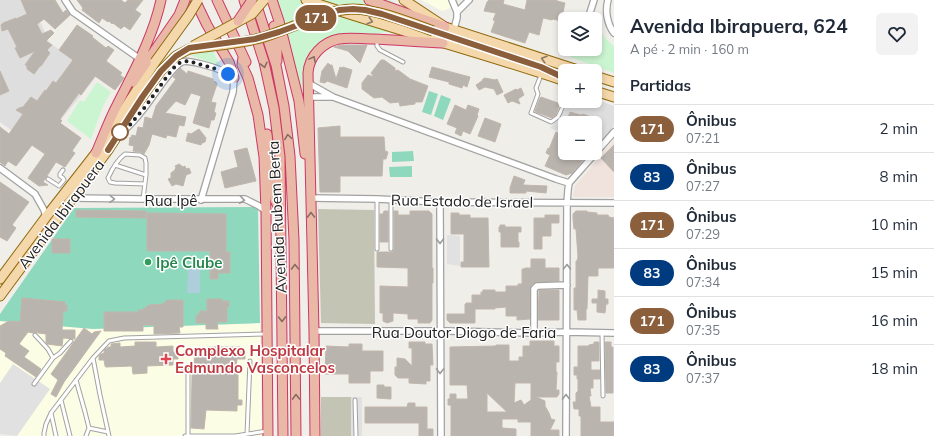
<!DOCTYPE html>
<html lang="pt">
<head>
<meta charset="utf-8">
<style>
  :root { --surface:#fff; --page:#f2f2f3; --text:#1f2937; --muted:#747a83; --line:#e0e1e3 }
  body { margin:0; font-family:Mulish,sans-serif; background:var(--page); color:var(--text); height:100vh; display:flex; flex-direction:column; font-size:15px; white-space:nowrap }
  * { box-sizing:border-box; margin:0 }
  p { font-size:13px; color:var(--muted) }
  .icon { flex:none; width:22px; height:22px; fill:none; stroke:currentColor; stroke-width:2; stroke-linecap:round; stroke-linejoin:round }
  .map { position:relative; flex:1; overflow:hidden }
  .panel { display:flex; flex-direction:column; background:var(--surface); width:320px }
  .panel>* { flex:none }
  .badge { padding:0 8px; border-radius:13px; font-size:14px; line-height:26px }
  .buttons { position:absolute; left:558px; top:12px; display:grid; gap:8px }
  .buttons a { display:grid; place-items:center; width:44px; height:44px; border-radius:6px; background:var(--surface); box-shadow:0 2px 6px #0003; font-size:20px }
  .you { position:absolute; width:20px; height:20px; margin:-10px; border:3px solid #fff; border-radius:50%; background:#1a73e8; box-shadow:0 0 0 6px #1a73e833 }
  .map>.badge { position:absolute; translate:-50% -50%; box-shadow:0 0 0 2px #fff }
  h2 { padding:0 16px; font-size:15px; line-height:36px }
  .round { display:grid; place-items:center; flex:none; width:42px; height:42px; border-radius:6px; background:var(--page) }
  .overview { display:flex; align-items:center; justify-content:space-between; height:68px; padding:0 16px }
  h1 { font-size:19px; font-weight:700; line-height:30px }
  ul { padding:0; list-style:none }
  li { display:flex; align-items:center; gap:12px; height:48px; padding:0 16px; border-top:1px solid var(--line) }
  li div { flex:1 }
  li b { display:block; font-size:15px }
  li em { font-style:normal }
  li .badge { min-width:44px; font-weight:700; text-align:center }
  main { display:flex; flex:1; min-height:0 }
  .map>svg:first-child { display:block }
  .residential { fill:#dfdede }
  .education { fill:#fcfde5 }
  .military { fill:#f0e3de }
  .construction { fill:#c4c4b5 }
  .park { fill:#cbf5d0 }
  .pitch { fill:#8ed8be }
  .parking { fill:#e1e1e1 }
  .water { fill:#adceda }
  .building { fill:#bab4ae; stroke:#c1b6ac; fill-rule:evenodd }
  .lines { fill:none; stroke-linecap:round; stroke-linejoin:round }
  .service-casing { stroke:#a2a2a2; stroke-width:5 }
  .minor-casing { stroke:#a2a2a2; stroke-width:8 }
  .primary-casing { stroke:#906a0e; stroke-width:11 }
  .trunk-casing { stroke:#cc3865; stroke-width:11 }
  .service { stroke:#fff; stroke-width:3 }
  .minor { stroke:#fff; stroke-width:5.5 }
  .primary { stroke:#f4d7aa; stroke-width:9 }
  .trunk { stroke:#eab8a6; stroke-width:9 }
  .primary-bridge-casing { stroke:#906a0e; stroke-width:11; stroke-linecap:butt }
  .trunk-bridge-casing { stroke:#cc3865; stroke-width:11; stroke-linecap:butt }
  .primary-bridge { stroke:#f4d7aa; stroke-width:9 }
  .trunk-bridge { stroke:#eab8a6; stroke-width:9 }
  .oneway { stroke:#8a7c66 }
  .oneway2 { stroke:#866c64 }
  .oneway3 { stroke:#9b9b9b }
  .line-casing { stroke:#fff; stroke-width:9 }
  .line { stroke:#8b5e3c; stroke-width:6 }
  .walk { stroke:#212121; stroke-width:4; stroke-dasharray:0 7.2 }
  .stop-dot { fill:#fff; stroke:#8b5e3c; stroke-width:2 }
  .leisure-dot { fill:#2e9e5b; stroke:#fff; stroke-width:1.5 }
  .health-dot { fill:#e0444e; stroke:#fff; stroke-width:1.5 }
  .labels { text-anchor:middle; dominant-baseline:central; stroke-width:3; stroke-linejoin:round; paint-order:stroke }
  .street-label { font-size:15px; fill:#212121; stroke:#fff }
  .leisure-label { font-size:15px; font-weight:bold; fill:#27864d; stroke:#fff; text-anchor:start }
  .health-label { font-size:15px; font-weight:bold; fill:#be3a42; stroke:#fff; text-anchor:start }
</style>
</head>
<body>
<main>
<div class="map">
<svg width="614" height="436" viewBox="0 0 614 436">
  <rect width="100%" height="100%" fill="#f0eee9"/>
  <path class="residential" d="M0,0H31L49,42L96,77L37,149L0,122Z
    M595,99L614,106V126L596,146L595,123H565V134L550,128L572,101H595Z"/>
  <path class="education" d="M421,0H448L451,8L442,11Z
    M0,321L93,329L260,323L262,436H19L0,434Z"/>
  <path class="military" d="M614,140V197H575L573,196L575,186Z"/>
  <path class="construction" d="M318,209L374,210L375,324L321,323Z
    M321,397H351V436H321Z"/>
  <path class="park" d="M277,0H390L397,4L396,23L391,31L318,45L309,54L304,68L305,119C300,78 288,39 277,0Z
    M597,24L605,38L614,46V73L570,57L577,49H595V26Z
    M213,51L220,66L190,55Z
    M97,82L111,92L103,106L91,139L67,121L80,100L84,102Z"/>
  <path class="pitch" d="M429,91L438,94L431,115L422,112Z
    M441,95L451,99L443,120L434,116Z
    M413,151L414,161L392,162V152Z
    M412,166V177H390L389,167Z
    M253,207L258,210L260,323L93,329L0,321V314L74,208Z"/>
  <path class="parking" d="M447,235L460,236V266L447,264Z
    M13,364L50,389L17,436L0,434V383Z
    M351,397H362V436H351Z"/>
  <path class="water" d="M188,269H200V293H187Z"/>
  <path class="building" d="M21,0H55L63,13L66,10L70,15L55,29L44,19L37,24L42,34L51,30L54,33L46,41L52,45L47,50L50,53L41,66H40L34,74L27,69V66L25,65L35,51L20,58L15,48L17,47L8,29L2,31L1,25L3,23L16,18V19L27,14Z
    M77,0H121L125,3L128,0H143L135,10L141,14L130,30L124,26L121,29L113,23L112,24L109,21L108,22L102,18L99,23L82,10L83,8Z
    M489,0H504L503,4L525,10L527,0H557V1L565,3L563,12L583,17V19H561V21L553,19L552,20L543,18L539,35L529,32L525,43L491,32L495,21L493,20L496,13L484,11L487,2Z
    M77,25L93,36L92,37L106,48L108,46L114,50L106,61L122,73L120,75L124,78L115,90L95,76L81,95L79,93L60,119L62,121L60,123L81,138L72,151L75,153L65,167L56,162L43,182L48,185L39,186L28,178L45,154L32,145L16,166L8,161L5,166L0,162V127L9,134L23,114L16,110L19,108L23,107L31,97L37,101L45,90L46,91L53,81L56,83L65,71L73,60L59,50Z
    M342,45H367L360,63L348,51L334,47Z
    M381,60H384L395,68V71L398,70L410,79L428,86L422,102H415V104L400,106L399,102L390,103L382,97L374,98L362,89V83L368,75L374,77L371,73Z
    M328,63L330,65H332L336,79L340,67L342,68L343,67L352,70L347,88L327,81L325,83L320,82L322,71Z
    M432,67L470,77L467,87L463,85L462,88L449,84V82L429,77Z
    M180,68L187,74L188,71L213,79V81L216,82L217,84L211,102L216,103L214,112L216,113L214,120H211L209,128L193,123L201,96L191,93L185,105L176,101L165,113L186,117L184,126L179,125L176,137L167,135L166,138L152,134L149,145L144,154L141,152L133,151L134,146L129,145L130,137L131,138L132,135L136,136L138,127L143,128L145,117L152,119L156,106L176,79L173,77Z
    M0,71L9,91L0,95Z
    M485,78L495,80L497,79L503,92L497,95L494,89L485,87L479,90L476,85L482,81L483,79Z
    M521,88L524,95L518,99L520,104L512,101L508,103L504,95L516,89L517,90Z
    M541,97L558,103L559,105L556,115L552,118L536,112L535,111L540,98Z
    M455,105L466,110L468,105L479,109L477,115L478,116L470,134L463,131L461,136L455,133L457,128L447,124Z
    M570,112L581,115L583,114L591,117L592,123H566Z
    M564,117H565V153H588L582,160H583L572,173L566,175L545,166L550,155L546,153L548,148L549,149L556,132L558,133Z
    M485,118L501,124L495,142L478,136Z
    M340,126V137H384L385,151L388,152L386,159H383L382,176H340V192H320L318,128Z
    M199,129L206,138L205,142L202,143L201,145L186,141L188,133L191,134Z
    M614,145V172L601,158Z
    M247,148L256,181L225,188L221,172L238,167L234,151Z
    M179,164L183,167L185,166L186,169L189,168L191,173L186,175L183,186L176,184L172,186L168,179L171,178V173L175,170V169L176,168L175,166Z
    M514,176L525,180L523,185L547,186L546,193L526,191V193H510V188Z
    M0,182L29,202L12,225L16,228L7,241L0,237Z
    M76,210L146,211V218L76,217Z
    M384,211H388V242H380V214H383Z
    M394,211H398V215H410V211H429L432,214V268H433V283H432V320L430,323H418V319H408V314L393,313V321L387,323L383,321V313H380V286L408,287V268L377,267V252H393L394,250Z
    M576,211H587V212L597,213V215H608L609,217L614,218V268H598V276H588L587,309H586V320H578L577,310H574V288H576V261H577L578,257L576,229H574L573,219V214Z
    M147,213L226,214V252H230V273H218V279H210V251H147Z
    M451,213H459V215H470V218H488L489,267H461V262H464V234H451Z
    M545,215H559V223H551V236H542V249H534V218H545Z
    M500,225H505V227H521V232H518V242H519V247H501V232H499V227H500Z
    M52,239H70V253H52Z
    M531,259H545V268H559V281L537,282L534,283L531,286L530,289V319L517,320V316H506V307L495,308V309H475V323H450L447,320V314H465V304H466V303H472V295H481V292H483V290H495V292H506V286H518V284H522V269H524L525,268H531Z
    M539,290H559V320H538Z
    M598,290L605,291V299H608V304H606L605,313L597,312V303H592V299H598Z
    M22,298L65,302V305H67V311H63L62,330H75V339L63,338L62,346L47,344L46,342V334L38,333L36,332L33,333L28,332L19,344L29,351L24,357L41,369L36,377L5,356L6,353L0,349V326L9,321L20,322Z
    M207,299H222V301H229V307H227V322H217L218,329H206V323H196V317L200,312V311H207Z
    M167,300H183V327H179L180,333L154,334V325H143V331H104V312H138V310H142L149,305L163,304Z
    M84,328L92,334L94,332L101,331L64,382L56,397L51,394L58,380L51,374Z
    M530,341H554V346H559V362H556V372H557L556,390H559V394L557,397H536L545,401V406L549,413L551,419L555,420L550,430H559V436H531V422H518V419H502V428L516,429V436H451V405H448V399H450V394H456V399H468L467,385H450V347L496,346V345H509V361H519V357H523V346H530ZM515,383H531V400L524,405L521,400L514,403ZM487,393L507,412H487Z
    M135,342H156V347L173,346V352H178V359H173V365L147,366V373L133,374L132,366L106,367L105,366L104,360H99V356L101,354L104,353V350L108,347H111V344L120,343V347L135,346Z
    M409,342H425V344H432L433,365H430V381H426V384L409,383V378H398L395,375V367H397V358L405,359L412,366V348H409Z
    M594,342H599V361H591V370H600V379H593V388H590L591,396H589L591,407H600V422H614V436H581V416H579V409H574L573,402H576V393L578,391V379H577V375H574V367H578V346H588L589,345L594,344Z
    M605,342H611V347H613V393H606Z
    M349,344H362V351H383V371H370V383H349V374H325L326,346L349,347Z
    M207,347H240V351H245V359H237L236,369H238V400H242V405H237V411L206,410L204,429L191,428L192,376L195,355H199L202,352H207Z
    M377,385H384V387H391V399L377,398Z
    M408,403H415V407H427V429H433V436H419V423H365V407H407Z"/>
  <g class="lines">
    <g class="service-casing">
      <path id="service" d="M377,41V46L380,50L403,62
        M541,75L536,88L538,94L531,113L551,122L558,117L563,106
        M115,165L146,175V163L145,158L140,155L125,154C117,160 112,169 108,178L110,182L115,183L145,184
        M48,179L59,186L64,180L63,178L60,176V174L63,170
        M143,199L146,175
        M377,199V249
        M391,200V249
        M602,332L603,396
        M53,358L60,353L71,341
        M183,368L188,371V436
        M76,380L85,412L89,428L86,436
        M34,384L53,358L48,349L35,335
        M61,400L70,436
        M355,400L356,436
        M51,413L56,436
        M89,428L108,432
        M247,434L250,361
        M44,436V433L46,424L51,413L93,358
        M109,436L100,395L93,358L109,341L124,338L265,334
        M185,436H235
        M235,436L267,431"/>
    </g>
    <g class="minor-casing">
      <path id="minor" d="M65,0L73,12L140,59
        M452,0L457,12
        M608,0C605,11 607,24 614,33
        M588,19L594,0
        M454,29L457,18V12L469,0
        M308,83L333,97L556,179L569,183
        M309,97H332
        M125,130C132,123 139,115 145,107C153,97 172,66 182,62C188,59 216,68 223,71C227,73 231,76 234,78L233,92L201,200
        M0,168L35,194L44,210L46,217
        M73,198L143,199H245L259,206L266,211
        M311,198L377,199L440,202L614,203
        M440,202L441,436
        M314,331H447L534,333L567,332L614,333
        M534,333V289L537,286L567,285
        M566,436L567,203L568,190L569,183L614,132"/>
    </g>
    <g class="primary-casing">
      <path id="primary" d="M306,0C392,29 480,52 565,81
        M404,0L445,27L581,71
        M433,31L543,68
        M595,76L614,82
        M595,91L614,97
        M0,279L46,217L96,153L155,62
        M0,296L108,150L143,96L161,71L176,56L189,49"/>
    </g>
    <g class="trunk-casing">
      <path id="trunk" d="M195,0L207,25L229,62L234,78
        M217,0L246,62
        M244,0L264,62L274,108L280,157L283,436
        M255,0L276,65L284,106L290,156L294,240L296,436
        M272,0L279,21L299,101L305,154
        M369,0L445,27
        M274,26L277,49V61
        M243,57L242,65L248,78L258,115L264,157L266,211L268,436
        M133,82L179,15L185,0
        M267,134L274,193L275,200L278,206
        M96,153C103,137 109,120 117,105C134,71 153,37 161,0
        M315,436L314,331L308,73C309,56 323,42 339,39C350,37 362,39 373,39C396,40 420,42 443,43"/>
    </g>
    <use href="#service" class="service"/>
    <use href="#minor" class="minor"/>
    <use href="#primary" class="primary"/>
    <use href="#trunk" class="trunk"/>
    <g class="primary-bridge-casing">
      <path id="primary-bridge" d="M193,46L252,14L264,0
        M189,49C214,45 240,44 264,37C280,32 296,25 312,19C326,14 339,9 353,9C380,10 408,22 433,31
        M155,62L189,15L198,0"/>
    </g>
    <g class="trunk-bridge-casing">
      <path id="trunk-bridge" d="M238,21L252,0"/>
    </g>
    <use href="#primary-bridge" class="primary-bridge"/>
    <use href="#trunk-bridge" class="trunk-bridge"/>
  </g>
  <defs><path id="oneway-chevron" d="M-2-3.5L2.5 0L-2 3.5" fill="none" stroke-width="1.6" stroke-linecap="round" stroke-linejoin="round"/></defs>
  <g class="oneway">
    <use href="#oneway-chevron" transform="translate(370 21) rotate(16)"/>
    <use href="#oneway-chevron" transform="translate(544 59) rotate(-163)"/>
  </g>
  <g class="oneway2">
    <use href="#oneway-chevron" transform="translate(313 59) rotate(-62)"/>
    <use href="#oneway-chevron" transform="translate(264 65) rotate(76)"/>
    <use href="#oneway-chevron" transform="translate(288 137) rotate(-98)"/>
    <use href="#oneway-chevron" transform="translate(311 215) rotate(-91)"/>
    <use href="#oneway-chevron" transform="translate(295 267) rotate(-91)"/>
    <use href="#oneway-chevron" transform="translate(282 319) rotate(89)"/>
    <use href="#oneway-chevron" transform="translate(296 397) rotate(-91)"/>
  </g>
  <g class="oneway3">
    <use href="#oneway-chevron" transform="translate(112 199) rotate(1)"/>
    <use href="#oneway-chevron" transform="translate(242 200) rotate(8)"/>
    <use href="#oneway-chevron" transform="translate(440 241) rotate(90)"/>
    <use href="#oneway-chevron" transform="translate(567 267) rotate(-90)"/>
    <use href="#oneway-chevron" transform="translate(440 371) rotate(90)"/>
    <use href="#oneway-chevron" transform="translate(566 397) rotate(-90)"/>
  </g>
  <g class="lines">
    <g class="line-casing">
      <path id="line" d="M108,150L143,96L161,71L176,56L189,48L255,39L279,32L328,14L339,10L353,9L365,10L382,14L541,67L558,75L565,80"/>
    </g>
    <use href="#line" class="line"/>
    <path class="walk" d="M120,132L123,133L145,107L171,71L177,64L182,62L188,61L213,68L228,74"/>
  </g>
  <circle class="stop-dot" cx="120" cy="132" r="8"/>
  <circle class="leisure-dot" cx="148" cy="262" r="4"/>
  <path class="health-dot" d="M164 353h4v4h4v4h-4v4h-4v-4h-4v-4h4z"/>
  <g class="labels">
    <g class="street-label">
      <text x="171" y="200">Rua Ipê</text>
      <text transform="translate(462 201) rotate(1)">Rua Estado de Israel</text>
      <text transform="translate(61 214) rotate(-53)">Avenida Ibirapuera</text>
      <text transform="translate(277 217) rotate(-93)">Avenida Rubem Berta</text>
      <text x="464" y="332">Rua Doutor Diogo de Faria</text>
    </g>
    <g class="leisure-label">
      <text x="156" y="262">Ipê Clube</text>
    </g>
    <g class="health-label">
      <text x="175" y="350">Complexo Hospitalar<tspan x="175" dy="17">Edmundo Vasconcelos</tspan></text>
    </g>
  </g>
</svg>
<div class="buttons">
<a><svg class="icon" aria-label="layers" viewBox="0 0 24 24"><path d="M12 4l9 5-9 5-9-5zM3 14l9 5 9-5"/></svg></a>
<a>+</a>
<a>−</a>
</div>
<div class="you" style="left:228px;top:74px"></div>
<b class="badge" style="left:316px;top:18px;background:#8b5e3c;color:#fff">171</b>
</div>
<section class="panel">
<div class="overview"><div><h1>Avenida Ibirapuera, 624</h1><p>A pé · 2 min · 160 m</p></div><a class="round"><svg class="icon" aria-label="heart" viewBox="0 0 24 24"><path d="M12 20l-8-8c-3-5 5-10 8-4 3-6 11-1 8 4z"/></svg></a></div>
<h2>Partidas</h2>
<ul>
<li><span class="badge" style="background:#8b5e3c;color:#fff">171</span><div><b>Ônibus</b><p>07:21</p></div><em>2 min</em></li>
<li><span class="badge" style="background:#003b80;color:#fff">83</span><div><b>Ônibus</b><p>07:27</p></div><em>8 min</em></li>
<li><span class="badge" style="background:#8b5e3c;color:#fff">171</span><div><b>Ônibus</b><p>07:29</p></div><em>10 min</em></li>
<li><span class="badge" style="background:#003b80;color:#fff">83</span><div><b>Ônibus</b><p>07:34</p></div><em>15 min</em></li>
<li><span class="badge" style="background:#8b5e3c;color:#fff">171</span><div><b>Ônibus</b><p>07:35</p></div><em>16 min</em></li>
<li><span class="badge" style="background:#003b80;color:#fff">83</span><div><b>Ônibus</b><p>07:37</p></div><em>18 min</em></li>
</ul>
</section>
</main>
</body>
</html>
